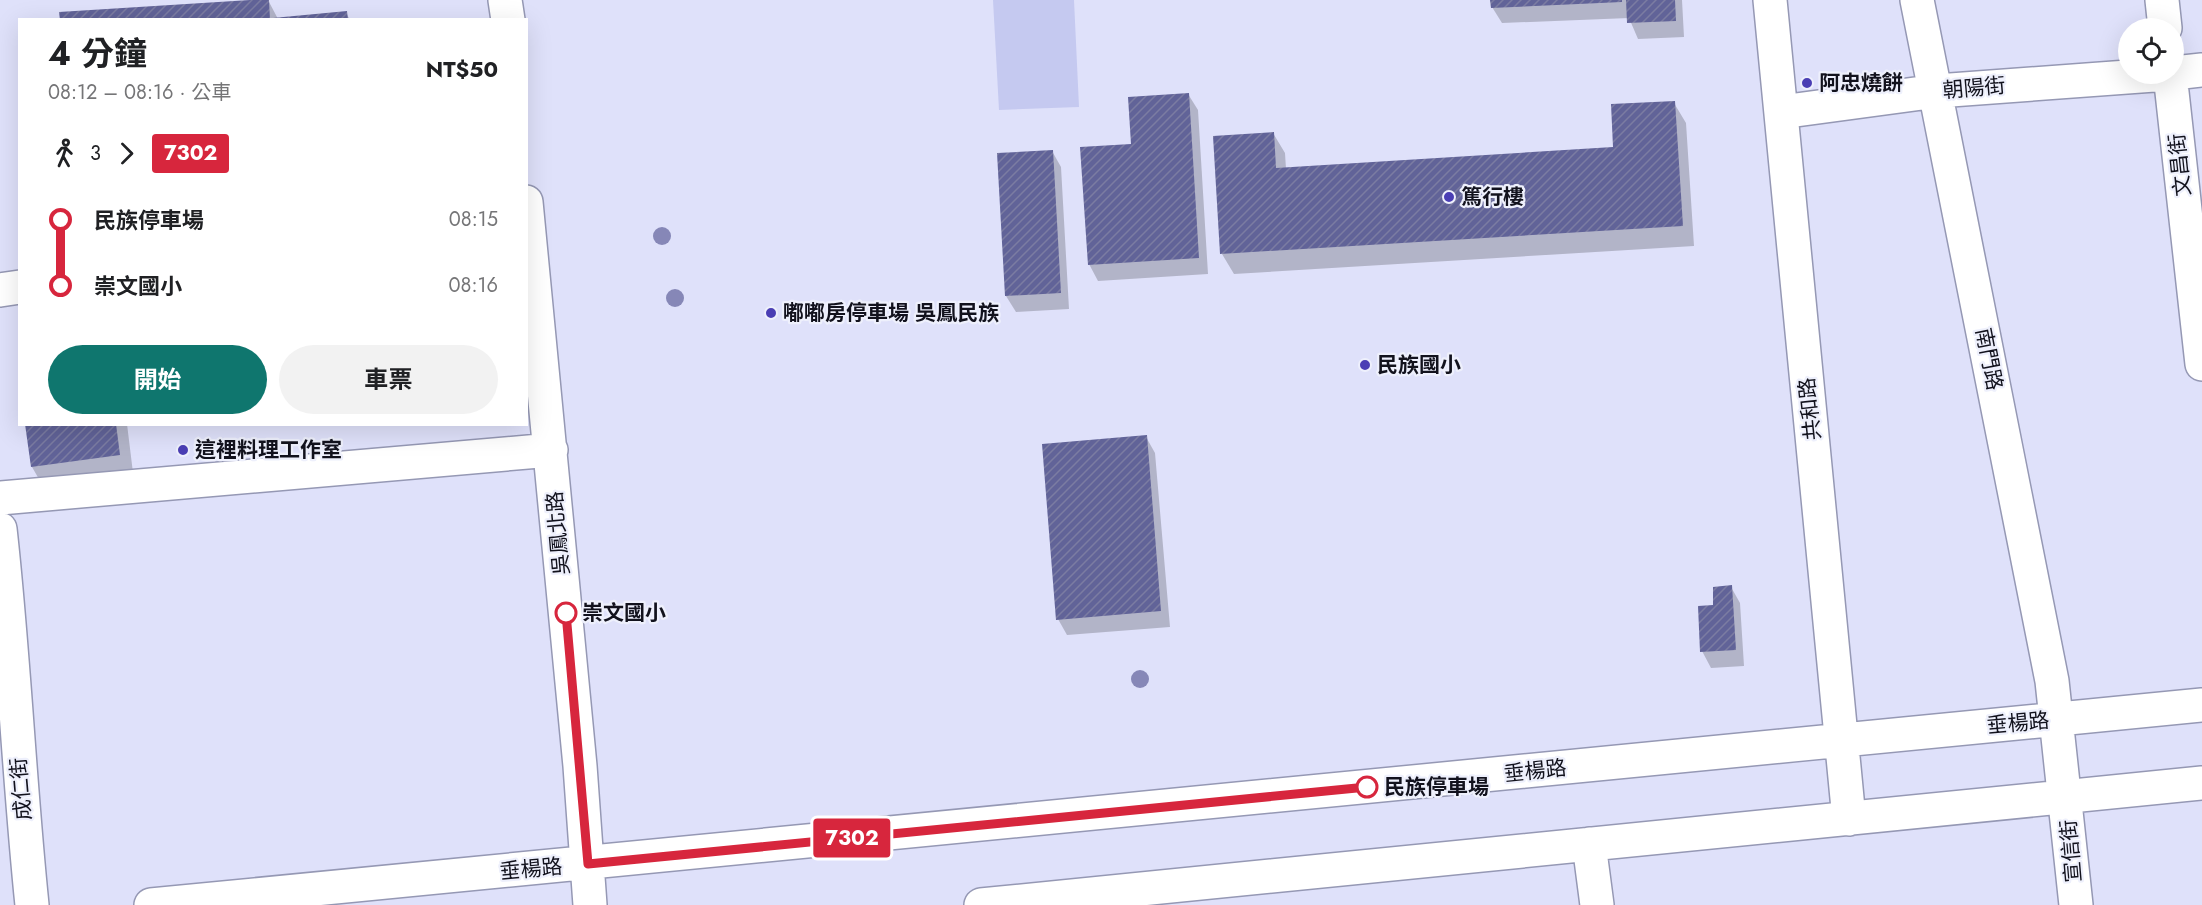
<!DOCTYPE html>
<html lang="zh-TW">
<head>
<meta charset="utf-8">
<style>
  :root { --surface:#fff; --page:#f2f2f2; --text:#202124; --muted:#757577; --accent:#0f766e }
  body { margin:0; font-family:Jost,"Noto Sans TC",sans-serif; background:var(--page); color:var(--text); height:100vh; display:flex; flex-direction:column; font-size:22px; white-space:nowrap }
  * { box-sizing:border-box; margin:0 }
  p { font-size:20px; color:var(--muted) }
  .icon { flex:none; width:33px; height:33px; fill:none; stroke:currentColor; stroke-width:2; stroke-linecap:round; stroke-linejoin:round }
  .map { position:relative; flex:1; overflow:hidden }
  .sheet { position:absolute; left:18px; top:18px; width:510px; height:408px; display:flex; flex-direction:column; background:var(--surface); border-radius:0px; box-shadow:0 6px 24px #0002 }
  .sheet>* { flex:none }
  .badge { padding:0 12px; border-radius:4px; font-size:21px; line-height:39px }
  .fabs { position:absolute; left:2118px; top:18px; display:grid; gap:12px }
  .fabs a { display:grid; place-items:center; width:66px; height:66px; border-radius:50%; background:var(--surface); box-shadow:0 6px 24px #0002; font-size:30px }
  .map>.badge { position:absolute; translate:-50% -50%; box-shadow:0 0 0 3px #fff }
  .legs { display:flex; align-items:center; gap:9px; height:66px; padding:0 30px; font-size:20px }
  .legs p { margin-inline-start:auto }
  .headline { display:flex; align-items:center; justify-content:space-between; height:102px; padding:0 30px }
  h1 { font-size:33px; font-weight:700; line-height:45px }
  .action { display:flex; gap:12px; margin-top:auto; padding:12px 30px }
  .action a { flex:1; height:69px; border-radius:36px; background:var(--accent); color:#fff; font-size:24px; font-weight:700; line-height:69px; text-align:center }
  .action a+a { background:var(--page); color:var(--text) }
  ul { padding:0 30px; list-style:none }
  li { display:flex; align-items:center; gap:21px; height:66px; font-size:22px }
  li i { display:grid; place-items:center; width:9px; height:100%; margin:0 8px; background:currentColor }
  li i::after { content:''; width:15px; height:15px; margin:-8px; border:4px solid; border-radius:50%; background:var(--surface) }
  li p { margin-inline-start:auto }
  li:first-child i { background:linear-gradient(#0000 50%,currentColor 0) }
  li:last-child i { background:linear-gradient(currentColor 50%,#0000 0) }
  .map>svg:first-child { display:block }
  .grass { fill:#c5c9f0 }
  .shadow { fill:#0003 }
  .building { fill:url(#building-hatch) }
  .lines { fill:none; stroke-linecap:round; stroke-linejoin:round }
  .minor-casing { stroke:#9598b4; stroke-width:36 }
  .minor { stroke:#fff; stroke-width:33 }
  .tree { fill:#8687b7 }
  .line-1-casing { stroke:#fff; stroke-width:14 }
  .line-1 { stroke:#d7263d; stroke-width:9 }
  .poi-dot { fill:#4a3eb4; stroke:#eef0fc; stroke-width:2 }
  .stop-1-dot { fill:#fff; stroke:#d7263d; stroke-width:3 }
  .labels { text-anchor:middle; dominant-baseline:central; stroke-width:4.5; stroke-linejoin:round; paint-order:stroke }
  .poi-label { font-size:21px; font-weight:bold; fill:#12121d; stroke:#eef0fc; text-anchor:start }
  .street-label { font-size:21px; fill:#12121d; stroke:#eef0fc }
  .stop-label { font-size:21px; font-weight:bold; fill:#12121d; stroke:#eef0fc; text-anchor:start }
</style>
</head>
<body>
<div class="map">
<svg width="2202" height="905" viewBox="0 0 2202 905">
  <defs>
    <pattern id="building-hatch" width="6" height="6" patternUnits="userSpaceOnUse" patternTransform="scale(1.5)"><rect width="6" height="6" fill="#616398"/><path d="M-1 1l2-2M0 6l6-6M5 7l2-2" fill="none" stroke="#7b7ca2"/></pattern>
  </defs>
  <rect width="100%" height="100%" fill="#dfe1fa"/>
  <path class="grass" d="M993,0H1074L1079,107L999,110Z"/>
  <path class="shadow" d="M268,0L278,19L346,13L350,20H61Z
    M1492,0H1682L1684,37L1638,39L1629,18L1502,23L1492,7Z
    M1188,94L1198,110L1208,274L1098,281L1089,264L1133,145Z
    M1674,103L1686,123L1694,246L1234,274L1222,254L1273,133L1285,153L1286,169L1615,149Z
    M1052,151L1061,167L1069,309L1016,312L1006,296Z
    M26,424H127L134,481L47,493L32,467Z
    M1146,437L1155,453L1170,627L1067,635L1058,619Z
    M1731,587L1740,603L1744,666L1711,668L1702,651L1715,607Z"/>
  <path class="building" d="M250,0H269L270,20H60L59,12Z
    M1490,0H1622V2L1491,8Z
    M1626,0H1675L1676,21L1627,23Z
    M347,11L348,20H273V18Z
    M1189,93L1199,258L1088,265L1080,147L1131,144L1128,97Z
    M1675,101L1683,226L1220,254L1213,136L1274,132L1276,168L1613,147L1611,104Z
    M1053,150L1061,293L1005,296L997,153Z
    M25,424H116L120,455L31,467Z
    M1147,435L1161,611L1056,620L1042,444Z
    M1732,585L1736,650L1700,652L1698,606L1713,605V587Z"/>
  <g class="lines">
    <g class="minor-casing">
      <path id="minor" d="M505,0L508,20
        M1770,0L1849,819
        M1917,0L2052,681L2076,905
        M2162,0L2165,28
        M2174,73L2202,70
        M2170,74L2202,364
        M1781,112L1937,91L2168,74
        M526,202L580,766L590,905
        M0,290L20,287
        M0,498L551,450
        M0,529C14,654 19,780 32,905
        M1589,844L1597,905
        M151,905L2202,705
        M981,905L2202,783"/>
    </g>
    <use href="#minor" class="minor"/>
  </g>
  <g class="tree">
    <circle cx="662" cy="236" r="9"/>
    <circle cx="675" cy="298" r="9"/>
    <circle cx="1140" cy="679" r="9"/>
  </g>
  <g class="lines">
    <g class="line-1-casing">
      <path id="line-1" d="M566,613L588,864L1367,787"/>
    </g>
    <use href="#line-1" class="line-1"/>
  </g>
  <g class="poi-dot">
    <circle cx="1807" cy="83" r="6"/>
    <circle cx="1449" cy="197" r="6"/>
    <circle cx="771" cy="313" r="6"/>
    <circle cx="1365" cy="365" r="6"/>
    <circle cx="183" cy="450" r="6"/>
  </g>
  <g class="stop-1-dot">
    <circle cx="566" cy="613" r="10"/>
    <circle cx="1367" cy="787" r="10"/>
  </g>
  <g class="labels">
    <g class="poi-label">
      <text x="1819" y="83">阿忠燒餅</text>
      <text x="1461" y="197">篤行樓</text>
      <text x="783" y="313">嘟嘟房停車場 吳鳳民族</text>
      <text x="1377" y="365">民族國小</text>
      <text x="195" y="450">這裡料理工作室</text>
    </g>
    <g class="street-label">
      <text transform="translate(1974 88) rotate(-5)">朝陽街</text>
      <text transform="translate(2180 165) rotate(-96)">文昌街</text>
      <text transform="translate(1989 359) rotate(79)">南門路</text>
      <text transform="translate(1810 409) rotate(-96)">共和路</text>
      <text transform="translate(558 533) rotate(-95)">吳鳳北路</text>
      <text transform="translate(2018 723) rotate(-5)">垂楊路</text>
      <text transform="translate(1535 771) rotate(-6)">垂楊路</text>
      <text transform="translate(21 789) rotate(-95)">成仁街</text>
      <text transform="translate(2071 851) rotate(-95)">宣信街</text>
      <text transform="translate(531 869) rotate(-5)">垂楊路</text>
    </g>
    <g class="stop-label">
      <text x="582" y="613">崇文國小</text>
      <text x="1384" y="787">民族停車場</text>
    </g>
  </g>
</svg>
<div class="fabs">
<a><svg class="icon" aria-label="locate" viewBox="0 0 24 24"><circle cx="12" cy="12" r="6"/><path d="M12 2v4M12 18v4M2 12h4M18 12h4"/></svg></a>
</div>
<b class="badge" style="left:852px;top:838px;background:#d7263d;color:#fff">7302</b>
<section class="sheet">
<div class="headline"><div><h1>4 分鐘</h1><p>08:12 – 08:16 · 公車</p></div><b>NT$50</b></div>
<div class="legs"><svg class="icon" aria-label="walk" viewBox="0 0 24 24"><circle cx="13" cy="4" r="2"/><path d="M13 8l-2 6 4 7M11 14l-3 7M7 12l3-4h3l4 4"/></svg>3<svg class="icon" aria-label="forward" viewBox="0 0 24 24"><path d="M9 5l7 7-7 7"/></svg><b class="badge" style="background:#d7263d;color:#fff">7302</b></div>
<ul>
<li><i style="color:#d7263d"></i><b>民族停車場</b><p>08:15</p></li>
<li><i style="color:#d7263d"></i><b>崇文國小</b><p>08:16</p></li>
</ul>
<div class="action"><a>開始</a><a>車票</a></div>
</section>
</div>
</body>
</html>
